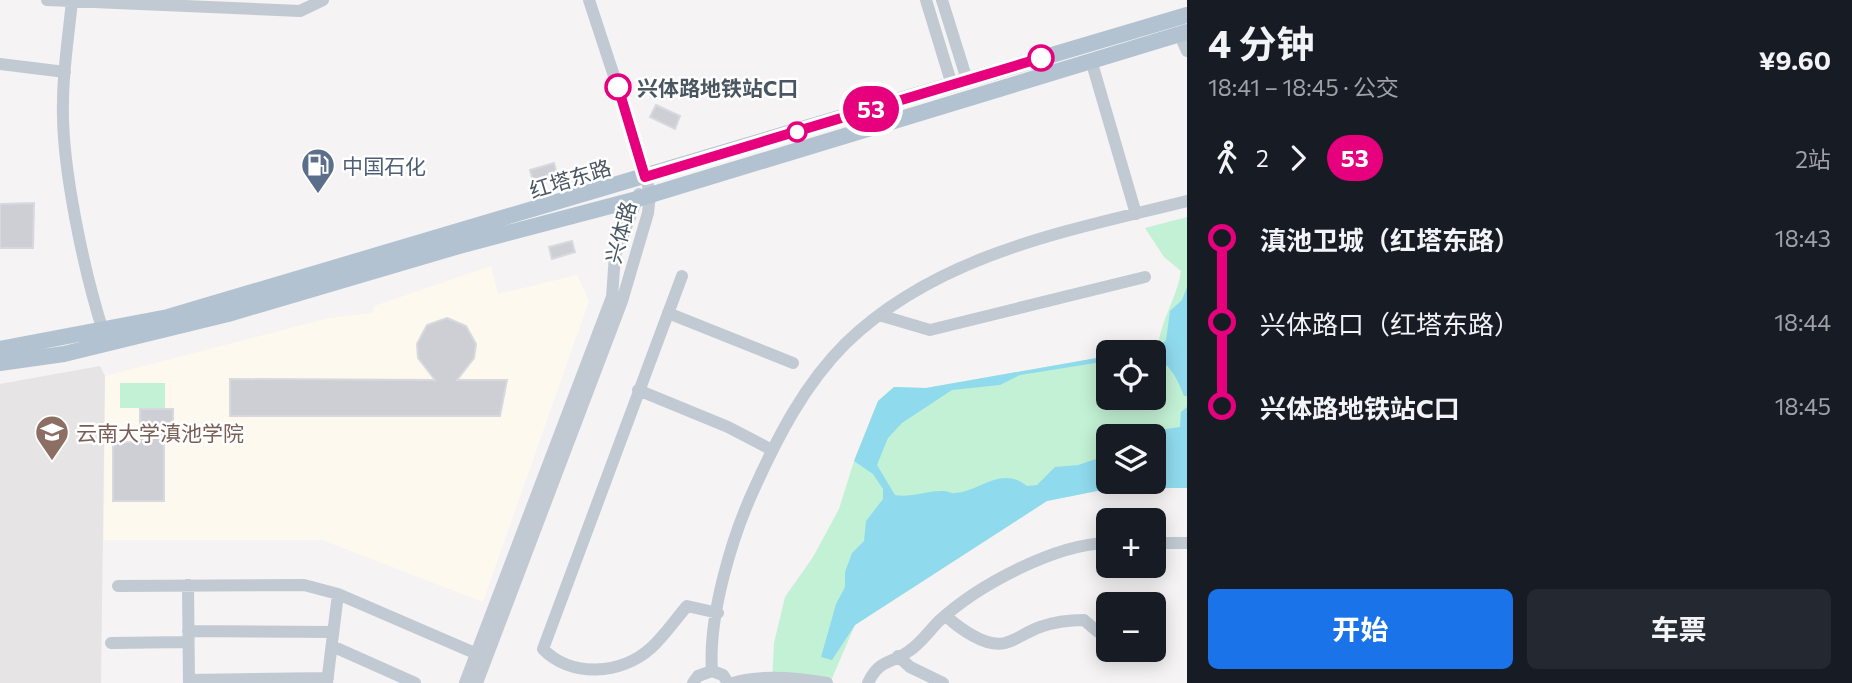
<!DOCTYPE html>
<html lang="zh">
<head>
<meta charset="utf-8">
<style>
  :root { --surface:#171b24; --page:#242831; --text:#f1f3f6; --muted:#9ea1a6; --accent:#1a73e8 }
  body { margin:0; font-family:Commissioner,"Noto Sans SC",sans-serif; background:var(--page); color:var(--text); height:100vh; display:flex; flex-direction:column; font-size:26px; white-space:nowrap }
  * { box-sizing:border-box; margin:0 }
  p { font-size:23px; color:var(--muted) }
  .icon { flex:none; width:38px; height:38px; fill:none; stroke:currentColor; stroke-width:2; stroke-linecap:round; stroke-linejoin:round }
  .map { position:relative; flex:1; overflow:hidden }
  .drawer { display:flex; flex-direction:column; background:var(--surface); width:665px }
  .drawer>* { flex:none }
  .badge { padding:0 14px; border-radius:23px; font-size:24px; line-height:46px }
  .controls { position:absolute; left:1096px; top:340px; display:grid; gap:14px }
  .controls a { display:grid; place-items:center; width:70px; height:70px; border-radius:10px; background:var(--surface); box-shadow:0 4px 18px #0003; font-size:35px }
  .map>.badge { position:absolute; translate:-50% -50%; box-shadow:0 0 0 4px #fff }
  .legs { display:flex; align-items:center; gap:10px; height:77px; padding:0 21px; font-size:23px }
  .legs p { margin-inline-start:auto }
  .summary { display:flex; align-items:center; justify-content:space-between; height:119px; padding:0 21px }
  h1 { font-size:38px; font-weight:700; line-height:52px }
  .action { display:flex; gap:14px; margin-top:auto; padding:14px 21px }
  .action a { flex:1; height:80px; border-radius:10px; background:var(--accent); color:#fff; font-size:28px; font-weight:700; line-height:80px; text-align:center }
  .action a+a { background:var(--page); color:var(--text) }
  ul { padding:0 21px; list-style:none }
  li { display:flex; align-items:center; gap:24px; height:84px; font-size:26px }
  li i { display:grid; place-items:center; width:10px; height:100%; margin:0 9px; background:currentColor }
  li i::after { content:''; width:18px; height:18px; margin:-9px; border:5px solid; border-radius:50%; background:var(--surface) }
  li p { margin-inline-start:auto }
  li:first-child i { background:linear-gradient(#0000 50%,currentColor 0) }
  li:last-child i { background:linear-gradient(currentColor 50%,#0000 0) }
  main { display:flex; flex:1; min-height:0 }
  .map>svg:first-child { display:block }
  .commercial { fill:#fdf9ef }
  .education { fill:#e6e4e5 }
  .green { fill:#c3f1d5; fill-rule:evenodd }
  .water { fill:#90daee }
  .building { fill:#cdcfd5; stroke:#d7d9de; stroke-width:2 }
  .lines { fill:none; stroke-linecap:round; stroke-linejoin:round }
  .minor { stroke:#c1cad2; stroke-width:12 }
  .major { stroke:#b3c2d1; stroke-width:16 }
  .line-1-casing { stroke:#fff; stroke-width:16 }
  .line-1 { stroke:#e6007e; stroke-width:10 }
  .stop-1-dot { fill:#fff; stroke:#e6007e; stroke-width:3.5 }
  .labels { text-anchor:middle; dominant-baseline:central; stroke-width:5; stroke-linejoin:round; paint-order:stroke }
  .stop-label { font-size:21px; font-weight:bold; fill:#4a5661; stroke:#fff; text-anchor:start }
  .service-label { font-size:21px; fill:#4e5e75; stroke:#fff; text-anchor:start }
  .street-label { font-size:21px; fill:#4a5661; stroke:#fff }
  .education-label { font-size:21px; fill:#785e54; stroke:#fff; text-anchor:start }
</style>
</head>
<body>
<main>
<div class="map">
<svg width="1187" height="683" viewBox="0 0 1187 683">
  <rect width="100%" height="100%" fill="#f5f3f3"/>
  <path class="commercial" d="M491,266L498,294L577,275L589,301L483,602L322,540H104L105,376L329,318L373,313L374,306Z"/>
  <path class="education" d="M100,366L105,376L101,683H0V384Z"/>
  <path class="green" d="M1187,217V488H1112L1047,501L855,625L830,683H772L774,643L785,597L813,557L839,509L854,461L878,401L894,387L926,388L1108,356V397H1153V352H1131L1158,347C1161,319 1177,298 1181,271L1164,257L1145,228ZM1108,436H1153V481H1108Z
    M120,383H165V408H120Z"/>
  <path class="water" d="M1187,287V396H1184C1179,382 1169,361 1153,357V352H1131L1158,347L1166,340L1170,311L1182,300Z
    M1108,356V361L1020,375L1000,385L952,390L902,423L888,438L877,465L895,495C911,498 928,490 944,491C948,491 951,494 955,493C979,492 1001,465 1027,486L1037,485L1055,467L1078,465L1108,455V481H1153V436H1147L1152,431L1180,427L1181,412L1187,407V488H1112L1047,501L855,625L832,660L821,657L836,604L845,587V572L852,553L864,541L866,521L883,499V489L873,474L854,461L878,401L894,387L926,388Z"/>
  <path class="building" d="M656,105L680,116L675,129L650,117Z
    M554,163L557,175L533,181L530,170Z
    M34,203L33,248H0V204Z
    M572,241L575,252L552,259L549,247Z
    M447,318L466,326L476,344L474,358L457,380H507L500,416H230V379L435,380L418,358L417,344L427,325Z
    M140,409H173V437H164V501H113V442H140Z"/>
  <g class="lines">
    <path class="minor" d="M47,0L300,11L323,0
      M72,0C69,34 63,68 63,102C61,165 84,271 103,331
      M926,0L952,85
      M942,0L967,80
      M1180,35L1187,51
      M1091,60L1136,214
      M0,64L65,72
      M682,276L543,649C571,678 621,675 651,648C664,636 675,620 687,606L718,613
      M668,313L793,363
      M879,315L930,330L1145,277
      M638,390L728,427L772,450
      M1153,543H1187
      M188,585L189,683
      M118,586L304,585L338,594L477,654
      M946,616C959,628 986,648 1005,643C1017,640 1028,631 1040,627C1054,622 1070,620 1084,620L1098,632H1108
      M188,631L333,632
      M1153,632H1154
      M111,643L188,642
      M332,646L415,683
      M898,656L910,667L943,683
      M712,671C708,617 732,536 755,487C778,436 805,384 845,344C937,254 1067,231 1187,201
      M189,680L328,678
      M327,683L338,594
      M465,683L612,297L615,255L639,194
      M477,683L622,301L648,213L650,194L642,161L589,0
      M693,683L698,676L712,671L723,675L728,683
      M733,683C761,674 798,678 827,683
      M868,683C879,659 891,664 909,651C921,643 929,631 939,621C978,585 1055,544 1108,543"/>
    <path class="major" d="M0,349L168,317L1187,15
      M0,363L64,354L228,314L459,246L637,199L1187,32"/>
  </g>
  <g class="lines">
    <g class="line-1-casing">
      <path id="line-1" d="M618,87L645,177L1041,58"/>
    </g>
    <use href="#line-1" class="line-1"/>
  </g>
  <defs>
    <g id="fuel-pin" transform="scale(1.75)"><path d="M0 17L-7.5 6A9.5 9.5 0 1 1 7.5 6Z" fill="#5c6f8a" stroke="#fff"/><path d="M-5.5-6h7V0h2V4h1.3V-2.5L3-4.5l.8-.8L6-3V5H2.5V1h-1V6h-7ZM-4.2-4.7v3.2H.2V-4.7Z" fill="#fff"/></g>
    <g id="university-pin" transform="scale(1.75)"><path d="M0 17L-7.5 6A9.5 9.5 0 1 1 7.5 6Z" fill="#8d6e63" stroke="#fff"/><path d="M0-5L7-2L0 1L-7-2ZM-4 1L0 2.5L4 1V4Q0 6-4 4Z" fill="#fff"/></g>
  </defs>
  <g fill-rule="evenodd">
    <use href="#fuel-pin" x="318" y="165"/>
    <use href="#university-pin" x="52" y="432"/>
  </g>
  <g class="stop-1-dot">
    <circle cx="1041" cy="58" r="12"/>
    <circle cx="618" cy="87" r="12"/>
    <circle cx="797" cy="132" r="9"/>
  </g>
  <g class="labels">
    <g class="stop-label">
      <text x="637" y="87">兴体路地铁站C口</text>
    </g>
    <g class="service-label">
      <text x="342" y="165">中国石化</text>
    </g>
    <g class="street-label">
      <text transform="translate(570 178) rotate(-17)">红塔东路</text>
      <text transform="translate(620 232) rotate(-75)">兴体路</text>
    </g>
    <g class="education-label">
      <text x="76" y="432">云南大学滇池学院</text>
    </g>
  </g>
</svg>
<div class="controls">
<a><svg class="icon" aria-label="locate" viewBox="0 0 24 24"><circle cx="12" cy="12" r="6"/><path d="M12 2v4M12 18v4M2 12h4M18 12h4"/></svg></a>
<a><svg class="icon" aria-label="layers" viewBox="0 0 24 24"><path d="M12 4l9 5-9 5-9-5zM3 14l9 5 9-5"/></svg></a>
<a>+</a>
<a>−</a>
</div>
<b class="badge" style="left:871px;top:109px;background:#e6007e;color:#fff">53</b>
</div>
<section class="drawer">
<div class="summary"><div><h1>4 分钟</h1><p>18:41 – 18:45 · 公交</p></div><b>¥9.60</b></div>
<div class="legs"><svg class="icon" aria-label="walk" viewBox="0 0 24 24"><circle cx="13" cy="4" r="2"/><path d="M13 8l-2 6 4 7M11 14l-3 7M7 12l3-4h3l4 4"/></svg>2<svg class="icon" aria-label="forward" viewBox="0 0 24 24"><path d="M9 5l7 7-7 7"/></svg><b class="badge" style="background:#e6007e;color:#fff">53</b><p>2站</p></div>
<ul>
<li><i style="color:#e6007e"></i><b>滇池卫城（红塔东路）</b><p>18:43</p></li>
<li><i style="color:#e6007e"></i><span>兴体路口（红塔东路）</span><p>18:44</p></li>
<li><i style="color:#e6007e"></i><b>兴体路地铁站C口</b><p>18:45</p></li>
</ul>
<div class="action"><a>开始</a><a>车票</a></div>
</section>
</main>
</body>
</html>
